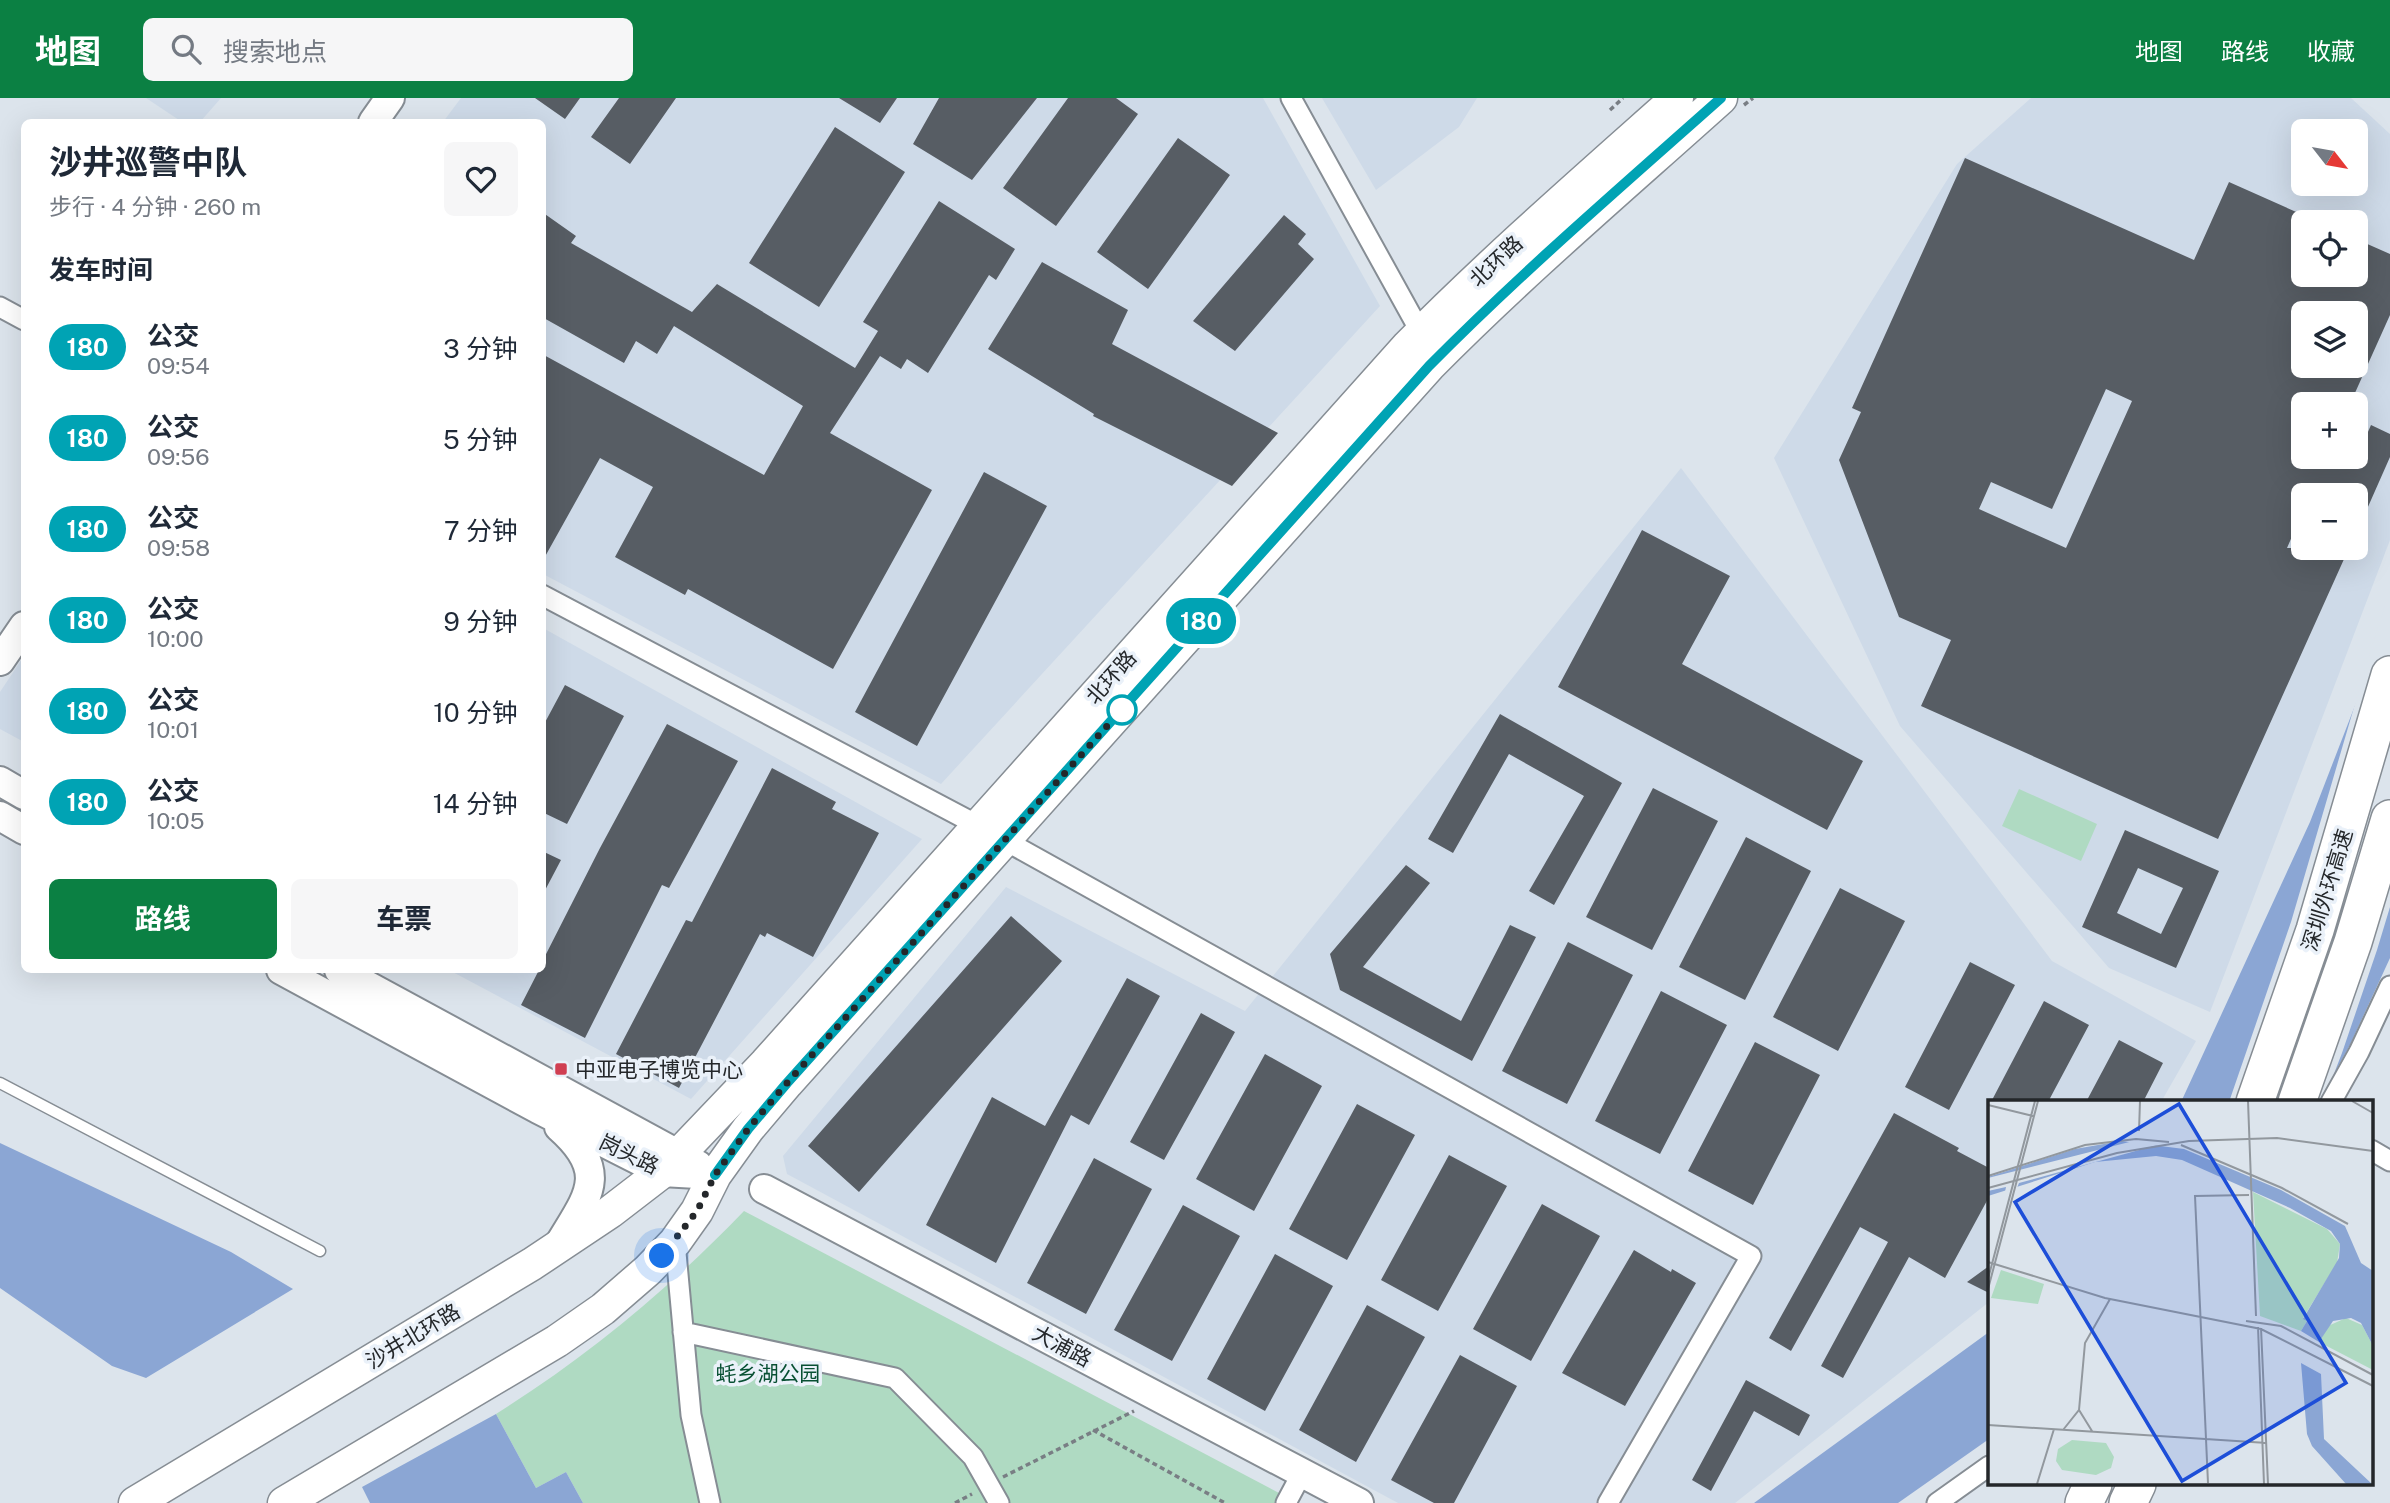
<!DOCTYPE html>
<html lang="zh">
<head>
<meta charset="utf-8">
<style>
  :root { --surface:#fff; --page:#f6f6f7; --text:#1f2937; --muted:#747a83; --accent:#0b8043 }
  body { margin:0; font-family:"Public Sans","Noto Sans SC",sans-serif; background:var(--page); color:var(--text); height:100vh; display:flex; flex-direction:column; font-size:26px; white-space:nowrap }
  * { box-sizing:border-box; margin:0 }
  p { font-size:23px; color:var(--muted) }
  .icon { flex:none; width:38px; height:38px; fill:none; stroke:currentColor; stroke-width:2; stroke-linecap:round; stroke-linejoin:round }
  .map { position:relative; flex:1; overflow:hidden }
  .side { position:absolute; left:21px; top:21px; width:525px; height:854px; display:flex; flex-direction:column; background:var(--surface); border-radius:10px; box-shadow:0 7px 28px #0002 }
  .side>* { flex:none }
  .badge { padding:0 14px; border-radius:23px; font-size:24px; line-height:46px }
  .needle { width:46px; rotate:121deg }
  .buttons { position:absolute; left:2291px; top:21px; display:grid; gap:14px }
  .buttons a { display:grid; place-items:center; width:77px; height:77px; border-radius:10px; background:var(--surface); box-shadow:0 7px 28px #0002; font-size:35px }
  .you { position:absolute; width:35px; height:35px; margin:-18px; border:5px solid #fff; border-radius:50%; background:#1a73e8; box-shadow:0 0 0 10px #1a73e833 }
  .map>.badge { position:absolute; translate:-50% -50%; box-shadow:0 0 0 4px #fff }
  h2 { padding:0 28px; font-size:26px; line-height:63px }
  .round { display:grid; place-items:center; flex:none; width:74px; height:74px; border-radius:10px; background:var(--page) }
  .headline { display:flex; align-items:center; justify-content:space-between; height:119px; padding:0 28px }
  h1 { font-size:33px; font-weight:700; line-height:52px }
  .cta { display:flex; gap:14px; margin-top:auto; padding:14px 28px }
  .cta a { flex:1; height:80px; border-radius:10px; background:var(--accent); color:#fff; font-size:28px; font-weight:700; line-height:80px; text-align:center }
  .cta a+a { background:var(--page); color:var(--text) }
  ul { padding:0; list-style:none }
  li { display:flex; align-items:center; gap:21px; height:91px; padding:0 28px }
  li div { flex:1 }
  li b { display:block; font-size:26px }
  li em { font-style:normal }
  li .badge { min-width:77px; font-weight:700; text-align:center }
  header { display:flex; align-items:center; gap:42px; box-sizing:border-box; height:98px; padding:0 35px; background:var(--accent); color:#fff }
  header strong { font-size:33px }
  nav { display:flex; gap:38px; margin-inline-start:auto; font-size:24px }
  .search { width:490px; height:63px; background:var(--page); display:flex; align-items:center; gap:18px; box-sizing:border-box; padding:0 24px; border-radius:10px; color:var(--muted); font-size:26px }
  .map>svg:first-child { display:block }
  .built { fill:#cedae8; fill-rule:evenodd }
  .green { fill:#afdac2 }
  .water { fill:#8ba6d4 }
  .pier { fill:#dce4ec }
  .building { fill:#575d64; fill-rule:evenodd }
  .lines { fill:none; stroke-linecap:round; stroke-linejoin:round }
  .lane-casing { stroke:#868d94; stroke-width:13 }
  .street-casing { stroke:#868d94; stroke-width:23 }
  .secondary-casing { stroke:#868d94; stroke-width:32 }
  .primary-casing { stroke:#868d94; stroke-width:35 }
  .highway-casing { stroke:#868d94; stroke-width:40 }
  .path { stroke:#797e84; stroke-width:3.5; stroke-dasharray:5 3.5; stroke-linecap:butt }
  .lane { stroke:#fff; stroke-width:10 }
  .street { stroke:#fff; stroke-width:19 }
  .secondary { stroke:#fff; stroke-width:28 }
  .primary { stroke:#fff; stroke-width:32 }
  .highway { stroke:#fff; stroke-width:37 }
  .line-casing { stroke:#fff; stroke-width:16 }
  .line { stroke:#00a3b4; stroke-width:10 }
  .walk { stroke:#24272a; stroke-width:7; stroke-dasharray:0 12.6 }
  .stop-dot { fill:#fff; stroke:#00a3b4; stroke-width:3.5 }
  .poi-dot { fill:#d03f52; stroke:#eaf1f9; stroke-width:2.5 }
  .labels { text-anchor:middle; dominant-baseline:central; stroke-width:7; stroke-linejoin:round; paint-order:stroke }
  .street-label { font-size:21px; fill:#24272a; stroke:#eaf1f9 }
  .poi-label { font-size:21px; fill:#24272a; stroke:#eaf1f9; text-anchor:start }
  .park-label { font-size:21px; fill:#085033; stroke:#eaf1f9 }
  .inset-road { fill:none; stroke:#92989e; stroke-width:2 }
  .view { fill:#1d4ed8; fill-opacity:0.15; stroke:#1d4ed8; stroke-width:3.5 }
  .inset-edge { fill:none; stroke:#24272a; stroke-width:3.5 }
</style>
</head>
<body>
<header>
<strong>地图</strong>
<div class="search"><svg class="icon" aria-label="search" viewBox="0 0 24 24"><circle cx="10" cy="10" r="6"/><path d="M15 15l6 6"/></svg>搜索地点</div>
<nav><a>地图</a><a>路线</a><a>收藏</a></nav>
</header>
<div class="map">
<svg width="2390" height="1405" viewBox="0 0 2390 1405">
  <rect width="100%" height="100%" fill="#dce4ec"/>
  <path class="built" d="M146,0H221L200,24H182Z
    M461,0H1263L1380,208L941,686L543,476L542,24H443Z
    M1322,0H1477L1459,29L1376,92Z
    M2031,0H2351L2390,36V442L2210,914L2109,870L1900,628L1774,360L1957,66ZM2303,33H2356V86H2303ZM2303,124H2356V177H2303ZM2303,215H2356V268H2303ZM2303,306H2356V359H2303ZM2303,397H2356V450H2303Z
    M1681,370L2052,863L2196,943L2161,1004H1989V1204L1735,1405H1398L787,1076L783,1058L1006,789L1245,913Z
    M543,530L922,741L691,1001L449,872H542Z
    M24,558V644L0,631V594Z"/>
  <path class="green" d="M2019,691L2097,726L2081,763L2002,728Z
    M744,1113L1298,1405H583L566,1374L536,1390L496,1316C588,1258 669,1191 744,1113Z"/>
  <path class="water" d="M2390,502V860L2349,949L2318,1004H2181L2310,724L2361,592Z
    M0,1045L231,1154L293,1191L146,1280L112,1268L0,1190Z
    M1989,1234V1341L1898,1405H1754Z
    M496,1316L536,1390L566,1374L583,1405H370L362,1389Z"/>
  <path class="pier" d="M2390,498V809L2377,852L2342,955L2323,1004H2229L2291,824L2372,548L2387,501Z"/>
  <path class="building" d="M535,0H580L565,21Z
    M619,0H676L630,66L591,39Z
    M839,0H897L880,25Z
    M939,0H1037L972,82L913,46Z
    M1068,0H1116L1138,16L1056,128L1003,90Z
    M835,29L905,74L819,209L749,165Z
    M1178,40L1230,77L1148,191L1097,154Z
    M1965,60L2194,162L2229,84L2303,117V177H2356V141L2390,156V217L2350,306H2303V359H2357L2371,327L2390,336V359L2356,436V397H2303V413L2287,450H2349L2218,741L1921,608L1951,542L1899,519L1839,362L1861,314L1852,310ZM2303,215H2356V268H2303ZM2106,291L2132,303L2066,450L1979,411L1991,384L2052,411Z
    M939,103L1015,151L996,182L989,177L928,275L907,261L901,271L880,258L830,335L932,392L833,571L688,491L685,497L615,459L653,389L600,360L542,464V256L764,377L803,308L674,228L657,256L636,243L624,265L542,219V114L576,138L571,145L692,214L717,186L855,270L878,233L863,224Z
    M1284,117L1306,136L1298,146L1314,161L1235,253L1193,223Z
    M1042,164L1128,212L1112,246L1278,335L1232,388L1093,318L1094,316L988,251Z
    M984,374L1047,408L917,648L855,614Z
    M1642,432L1730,478L1682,566L1863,663L1827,732L1558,589Z
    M565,587L624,618L567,726L542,714V630Z
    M1500,616L1622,685L1554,807L1529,793L1584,698L1509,656L1453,755L1428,741Z
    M667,626L738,663L669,790L662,787L585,940L521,907L539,872H542V864L600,750Z
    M772,670L836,704L832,711L879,735L813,859L767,835L765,839L760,836L679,990L616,956L686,822L692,824Z
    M1653,690L1718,723L1652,852L1586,819Z
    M2125,732L2219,773L2176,870L2082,829ZM2138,770L2183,790L2161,836L2117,815Z
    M1746,739L1811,773L1745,902L1679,869Z
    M542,753L561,762L542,798Z
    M1406,767L1430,785L1363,869L1461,923L1510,827L1536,839L1472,963L1340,892L1330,856Z
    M1840,790L1905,823L1838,953L1773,919Z
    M1011,818L1062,863L859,1094L808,1048Z
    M1568,844L1633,877L1567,1006L1502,973Z
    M1970,864L2015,887L1949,1012L1905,989Z
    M1127,880L1160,898L1089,1027L1071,1017L996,1165L926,1127L992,999L1045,1028Z
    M1661,893L1727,927L1660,1056L1595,1023Z
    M2044,903L2089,927L2048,1004H1991Z
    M1201,915L1235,934L1164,1062L1130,1044Z
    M2119,942L2163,965L2143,1004H2086Z
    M1755,944L1820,977L1753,1107L1688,1073Z
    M1265,956L1322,988L1254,1113L1196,1081Z
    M1357,1006L1415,1037L1347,1162L1289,1131Z
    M1894,1015L1959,1050L1957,1053L1989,1070V1099L1945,1180L1909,1159L1843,1280L1821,1268L1888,1144L1860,1129L1791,1253L1769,1240Z
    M1449,1057L1507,1088L1438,1213L1381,1182Z
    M1094,1060L1152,1091L1086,1216L1027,1185Z
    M1542,1106L1600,1138L1531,1263L1473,1231Z
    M1183,1107L1240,1138L1172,1263L1114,1232Z
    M1634,1152L1671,1174L1672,1171L1696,1185L1625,1308L1562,1275Z
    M1275,1156L1333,1188L1265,1313L1207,1281Z
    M1989,1168V1195L1967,1184Z
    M1367,1207L1425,1239L1356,1364L1299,1332Z
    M1460,1257L1517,1288L1454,1405H1434L1391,1382Z
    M1746,1282L1810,1317L1799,1338L1754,1313L1711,1393L1692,1382Z"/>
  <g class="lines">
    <g class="lane-casing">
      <path id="lane" d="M0,985L320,1153"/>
    </g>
    <g class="street-casing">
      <path id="street" d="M1291,0L1421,235
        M0,209L24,222
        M542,497L979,728L1751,1158L1608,1405
        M2331,1004L2359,954L2390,888
        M2371,1052L2390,1063
        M675,1144L691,1317L710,1405
        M683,1234L895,1280L973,1359L999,1405
        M1286,1405L1302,1375
        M1937,1405L1989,1368"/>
    </g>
    <g class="secondary-casing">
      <path id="secondary" d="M373,24L390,0
        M0,563L24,528
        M0,683L24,697
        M0,718L24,732
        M281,872L538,1011L662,1074L715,1077
        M339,872L698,1067
        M764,1091L1359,1405
        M557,1150C587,1099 612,1076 559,1029"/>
    </g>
    <g class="primary-casing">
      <path id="primary" d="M135,1405L532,1166L610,1114L662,1074L766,965L1408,248C1494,161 1586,81 1677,0
        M284,1405L557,1243L603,1211L648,1172L675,1144L697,1113L715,1077L748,1031L787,985L1429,268C1522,174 1623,88 1721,0"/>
    </g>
    <g class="highway-casing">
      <path id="highway" d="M2255,1004L2315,832L2390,577
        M2297,1004L2353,844L2390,721
        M2084,1405L2093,1386
        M2128,1405L2137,1386"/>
    </g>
    <path class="path" d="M1744,7L1753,0
      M1610,12L1623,0
      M1093,1332L1225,1405
      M1003,1379L1134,1313
      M955,1405L972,1396"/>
    <use href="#lane" class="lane"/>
    <use href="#street" class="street"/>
    <use href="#secondary" class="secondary"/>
    <use href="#primary" class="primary"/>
    <use href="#highway" class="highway"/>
  </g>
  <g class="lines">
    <g class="line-casing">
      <path id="line" d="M715,1077L748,1031L787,985L1429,268C1522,174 1622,88 1721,0"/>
    </g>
    <use href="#line" class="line"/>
    <path class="walk" d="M662,1158L697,1113L715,1077L748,1031L787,985L1125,608L1122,612"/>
  </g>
  <circle class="stop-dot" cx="1122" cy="612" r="14"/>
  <rect class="poi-dot" x="554" y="964" width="14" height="14" rx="3.5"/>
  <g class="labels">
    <g class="street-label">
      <text transform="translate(1496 163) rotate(-43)">北环路</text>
      <text transform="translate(1111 579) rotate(-48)">北环路</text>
      <text transform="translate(2327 792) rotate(-73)">深圳外环高速</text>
      <text transform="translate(629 1056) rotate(26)">岗头路</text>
      <text transform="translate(413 1238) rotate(-31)">沙井北环路</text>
      <text transform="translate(1062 1248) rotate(28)">大浦路</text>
    </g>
    <g class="poi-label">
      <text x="575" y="971">中亚电子博览中心</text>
    </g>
    <g class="park-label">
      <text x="768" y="1275">蚝乡湖公园</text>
    </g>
  </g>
  <g transform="translate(1988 1002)">
    <rect width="385" height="385" fill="#dce4ec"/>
    <path d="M265,92L339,129L352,144L349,163L315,218L319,221L313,231L272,216ZM13,170L56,184L50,204L3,198ZM358,218L374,225L385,246V270L331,242L340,226ZM84,340L118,343L126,357L123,368L108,375L74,370L68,361L70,349Z" fill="#afdac2"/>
    <path d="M133,41L196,49L293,90L357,126L373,163L385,171V246L373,223L363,218L345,221L331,242L313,231L319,221L315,219L351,158L352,144L343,131L302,108L194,60L168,56L107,62L0,96V77L87,49ZM313,263L333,274L336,339L384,384H358L324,346L319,334Z" fill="#8ba6d4"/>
    <path d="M161,37L184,41L31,83L29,88L17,92L18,87L0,91V78Z" fill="#dce4ec"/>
    <path class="inset-road" d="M260,1L268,216M364,1L385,13M0,5L45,16M151,31L152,1M193,45L294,88L360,124M0,76L97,45L148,39L181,42M0,88L129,53L201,41L289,38L385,51M0,162L117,198L273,229L385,286M0,179L47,1M0,189L50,1M258,221L293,226L385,275M270,227L276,384M273,228L280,384M91,310L97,243L122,199M0,325L279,343M75,330L91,310L104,331M220,383L207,96L261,95M49,384L66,329"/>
    <path class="view" d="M191,4L358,283L194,381L27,102Z"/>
    <rect width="385" height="385" class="inset-edge"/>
  </g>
</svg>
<div class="buttons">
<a><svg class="needle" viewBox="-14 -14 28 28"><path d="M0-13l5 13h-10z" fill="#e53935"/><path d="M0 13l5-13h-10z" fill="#747a83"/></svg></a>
<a><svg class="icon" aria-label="locate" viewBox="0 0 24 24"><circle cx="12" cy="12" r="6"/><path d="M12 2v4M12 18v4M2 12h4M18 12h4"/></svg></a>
<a><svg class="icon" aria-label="layers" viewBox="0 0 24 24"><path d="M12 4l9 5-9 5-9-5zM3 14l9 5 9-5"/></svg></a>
<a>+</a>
<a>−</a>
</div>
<div class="you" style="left:662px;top:1158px"></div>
<b class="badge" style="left:1201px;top:523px;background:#00a3b4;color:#fff">180</b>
<section class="side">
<div class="headline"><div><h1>沙井巡警中队</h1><p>步行 · 4 分钟 · 260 m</p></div><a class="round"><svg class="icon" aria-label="heart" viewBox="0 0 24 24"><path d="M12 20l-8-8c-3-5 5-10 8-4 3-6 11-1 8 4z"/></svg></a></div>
<h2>发车时间</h2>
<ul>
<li><span class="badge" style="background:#00a3b4;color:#fff">180</span><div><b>公交</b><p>09:54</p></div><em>3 分钟</em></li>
<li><span class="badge" style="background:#00a3b4;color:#fff">180</span><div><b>公交</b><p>09:56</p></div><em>5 分钟</em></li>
<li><span class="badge" style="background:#00a3b4;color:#fff">180</span><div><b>公交</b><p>09:58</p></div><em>7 分钟</em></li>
<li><span class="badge" style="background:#00a3b4;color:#fff">180</span><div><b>公交</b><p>10:00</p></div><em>9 分钟</em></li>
<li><span class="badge" style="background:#00a3b4;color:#fff">180</span><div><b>公交</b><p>10:01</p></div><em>10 分钟</em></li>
<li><span class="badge" style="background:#00a3b4;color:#fff">180</span><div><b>公交</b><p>10:05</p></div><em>14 分钟</em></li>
</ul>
<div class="cta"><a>路线</a><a>车票</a></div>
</section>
</div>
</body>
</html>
